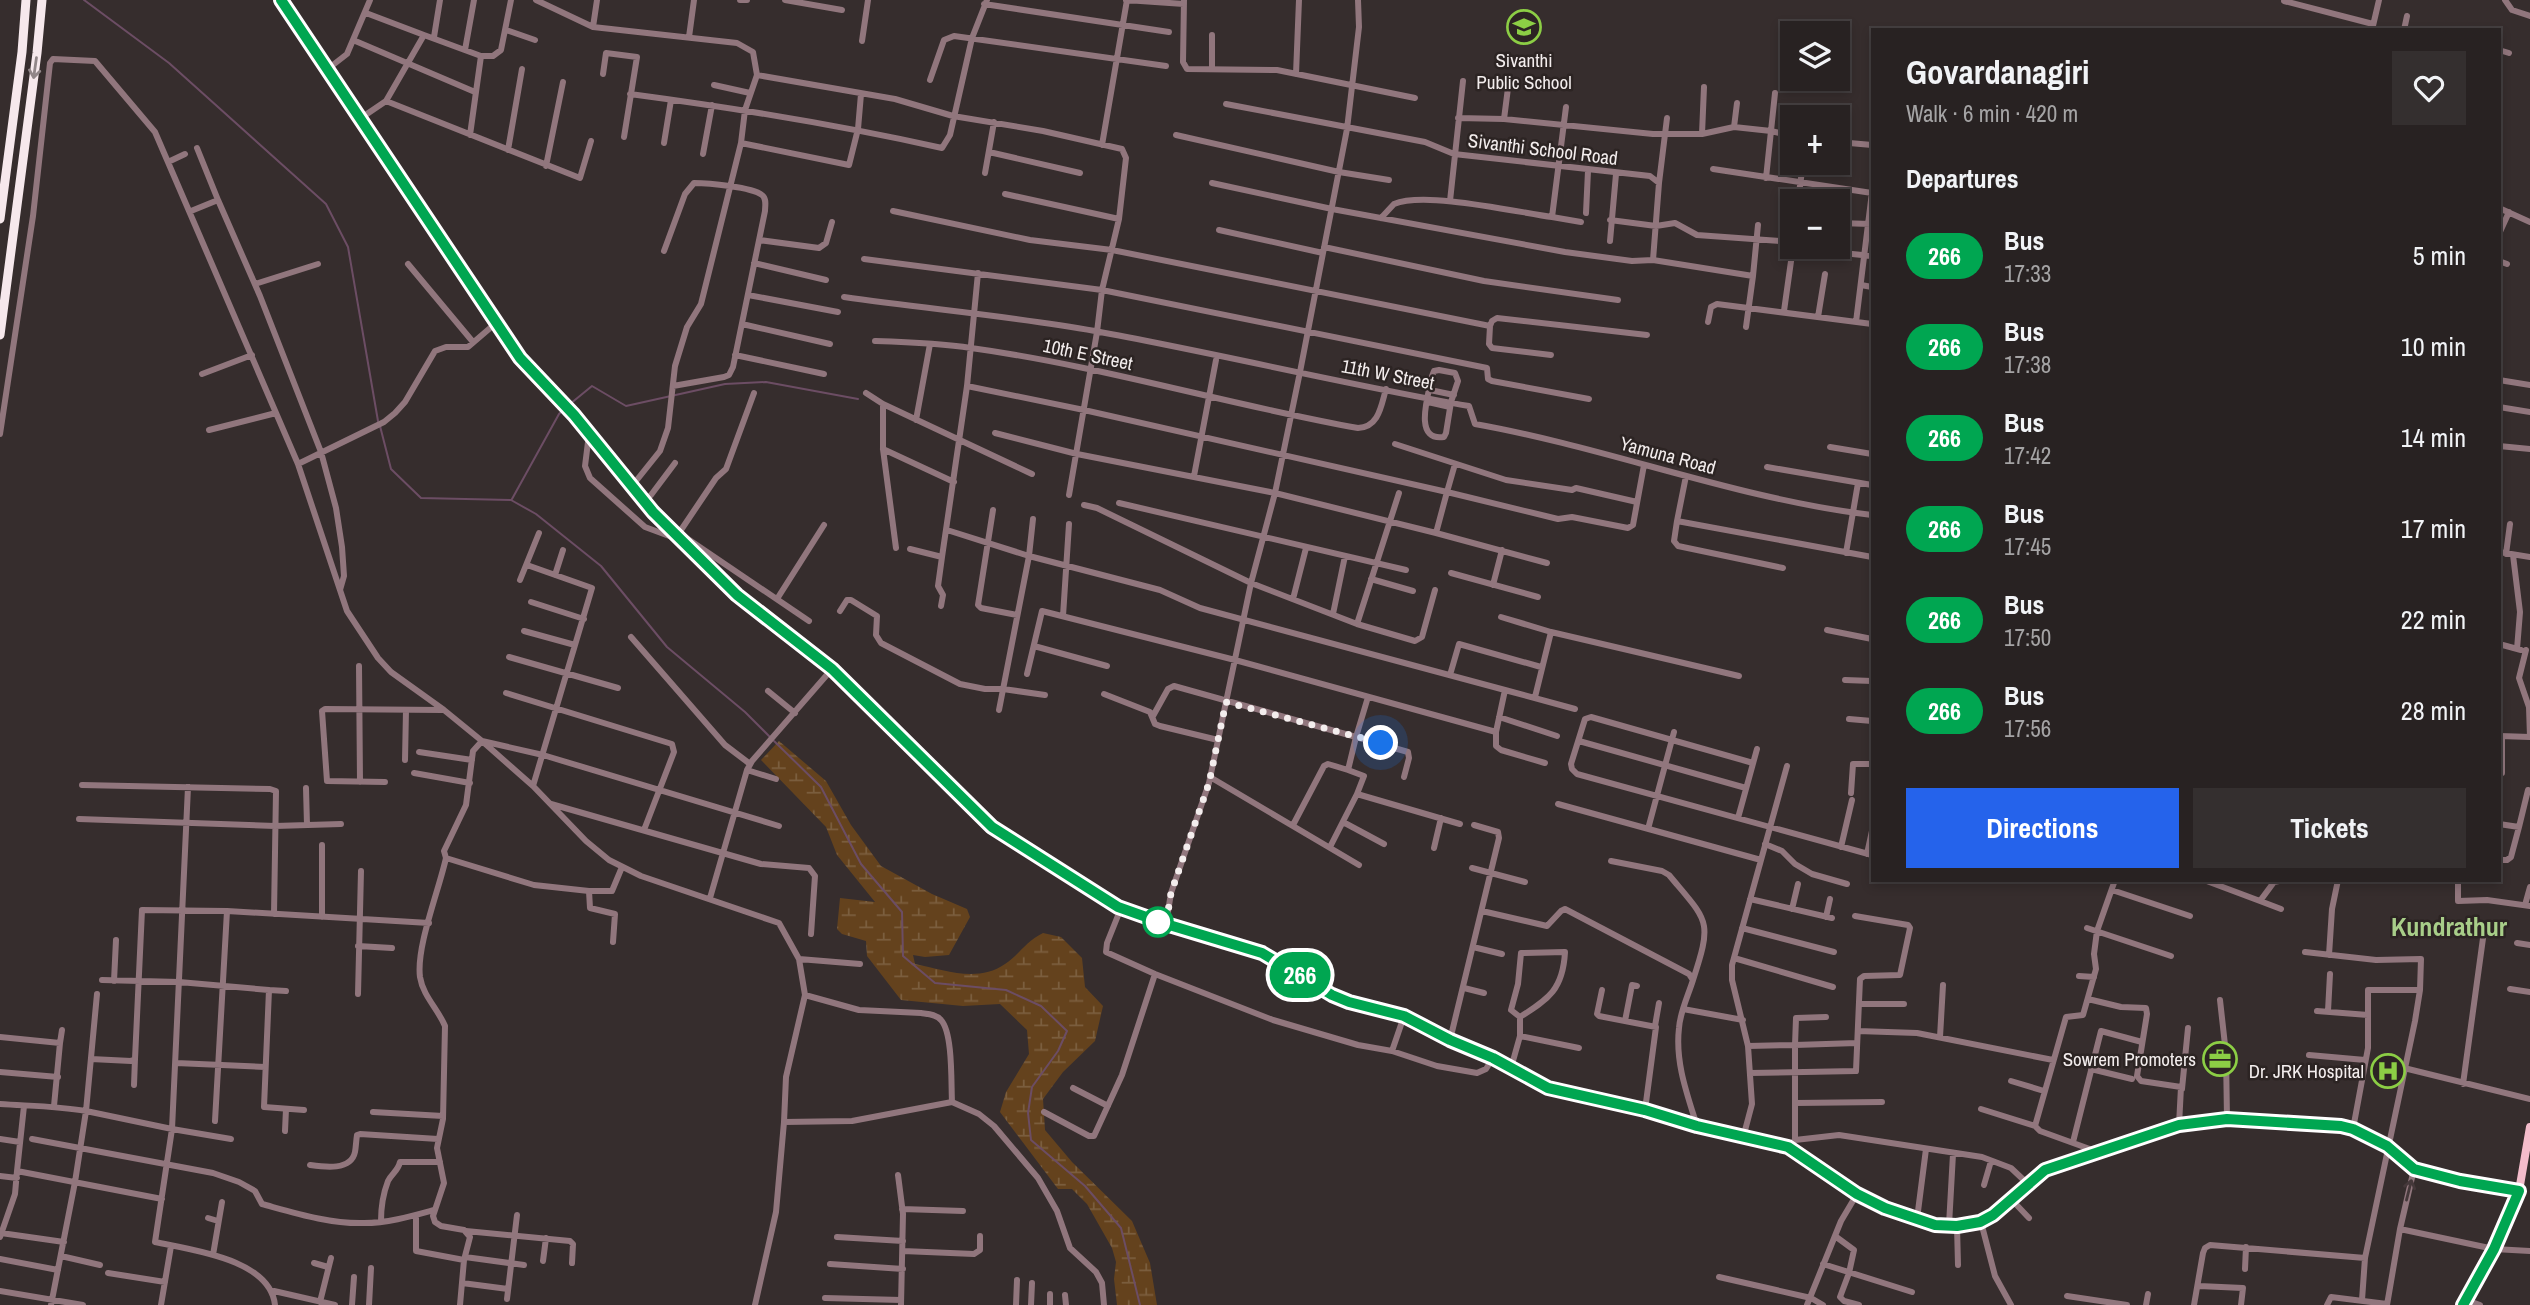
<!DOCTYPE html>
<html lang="en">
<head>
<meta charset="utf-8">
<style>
  :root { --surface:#282222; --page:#342f2f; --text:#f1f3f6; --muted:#a5a4a5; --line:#443f40; --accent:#2563eb }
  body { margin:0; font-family:"Archivo Narrow",sans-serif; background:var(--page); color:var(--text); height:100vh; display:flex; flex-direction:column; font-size:26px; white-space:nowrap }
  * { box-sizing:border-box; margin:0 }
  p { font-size:23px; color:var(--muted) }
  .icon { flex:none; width:38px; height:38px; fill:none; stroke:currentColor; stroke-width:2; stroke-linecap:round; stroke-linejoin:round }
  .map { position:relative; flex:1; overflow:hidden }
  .panel { position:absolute; left:1871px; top:28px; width:630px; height:854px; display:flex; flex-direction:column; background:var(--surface); border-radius:0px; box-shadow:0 4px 10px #0003,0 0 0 2px var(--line) }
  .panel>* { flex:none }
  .badge { padding:0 14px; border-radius:23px; font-size:24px; line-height:46px }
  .tools { position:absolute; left:1780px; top:21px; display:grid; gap:14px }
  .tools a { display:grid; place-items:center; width:70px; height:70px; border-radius:0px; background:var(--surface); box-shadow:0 4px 10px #0003,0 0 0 2px var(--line); font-size:35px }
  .you { position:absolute; width:35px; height:35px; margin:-18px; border:5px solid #fff; border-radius:50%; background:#1a73e8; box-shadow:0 0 0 10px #1a73e833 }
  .map>.badge { position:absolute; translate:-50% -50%; box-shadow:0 0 0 4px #fff }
  h2 { padding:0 35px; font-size:26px; line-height:63px }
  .round { display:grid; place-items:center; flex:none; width:74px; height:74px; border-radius:0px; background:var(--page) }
  .summary { display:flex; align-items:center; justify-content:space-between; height:119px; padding:0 35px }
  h1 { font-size:33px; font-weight:700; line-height:52px }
  .action { display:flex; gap:14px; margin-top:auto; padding:14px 35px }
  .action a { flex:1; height:80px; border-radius:0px; background:var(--accent); color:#fff; font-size:28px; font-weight:700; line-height:80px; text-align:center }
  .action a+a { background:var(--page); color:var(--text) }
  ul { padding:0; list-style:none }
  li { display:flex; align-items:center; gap:21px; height:91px; padding:0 35px }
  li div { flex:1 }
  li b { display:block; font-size:26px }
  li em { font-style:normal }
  li .badge { min-width:77px; font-weight:700; text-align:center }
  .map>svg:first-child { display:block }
  .wetland { fill:url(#wetland-marsh) }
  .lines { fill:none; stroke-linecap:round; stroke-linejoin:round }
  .stream { stroke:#6c4d64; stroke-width:2 }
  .minor { stroke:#91767d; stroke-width:6 }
  .major { stroke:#f4bccb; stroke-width:8 }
  .highway { stroke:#f6e8ec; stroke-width:9 }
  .oneway { stroke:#918688 }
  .oneway2 { stroke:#45383a }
  .line-casing { stroke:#fff; stroke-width:16 }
  .line { stroke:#00a651; stroke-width:10 }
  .walk { stroke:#f3eded; stroke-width:7; stroke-dasharray:0 12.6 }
  .stop-dot { fill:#fff; stroke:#00a651; stroke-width:3.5 }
  .labels { text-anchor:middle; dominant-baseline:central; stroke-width:5; stroke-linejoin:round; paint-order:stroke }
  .poi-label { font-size:19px; fill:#f3eded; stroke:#2c2423; text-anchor:end }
  .street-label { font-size:19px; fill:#f3eded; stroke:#2c2423 }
  .district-label { font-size:26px; font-weight:bold; fill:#a8ce89; stroke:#2c2423 }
</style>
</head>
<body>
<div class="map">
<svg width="2530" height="1305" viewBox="0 0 2530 1305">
  <defs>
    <pattern id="wetland-marsh" width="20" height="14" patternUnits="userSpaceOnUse" patternTransform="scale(1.75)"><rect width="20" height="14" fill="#64421d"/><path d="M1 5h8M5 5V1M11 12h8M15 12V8" fill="none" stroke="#7b5e3e"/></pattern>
  </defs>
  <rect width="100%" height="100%" fill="#362d2d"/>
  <path class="wetland" d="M779,741L826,781L851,825L881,866L932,894L967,909L970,917L949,955L925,957L913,955L915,964C944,970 978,983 1005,964C1019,955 1025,942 1043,933L1061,937L1082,958L1085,987L1103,1006L1095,1041L1063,1072L1043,1099L1045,1130L1072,1162L1132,1221L1150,1263L1157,1305H1117L1114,1279L1116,1262L1112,1248L1087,1204L1072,1189H1058L1000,1112L1006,1092L1029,1054L1027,1030L1000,1004L963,1006L901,1000L867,956L866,941L842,934L837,929L840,898L875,902L837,855L826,827L761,760Z"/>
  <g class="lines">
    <path class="stream" d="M84,0L169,63L326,204L348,247L378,421
      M570,404L592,386L626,406L725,384L766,382L858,399
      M380,426L391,469L421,498L511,500L536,514L601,566L667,647L745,712L770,737
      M512,499L559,414L563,410
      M774,741L821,787L861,864L902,912L903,956L935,983L1006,990L1041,1006L1067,1031L1058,1051L1032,1087L1028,1113L1031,1140L1085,1186L1121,1228L1140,1305"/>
    <path class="minor" d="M536,0L593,27L737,43L753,52L757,75L745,110L741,143L701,304L687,327L675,366L668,428L660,451L632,486
      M740,0H747
      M785,0L842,10
      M1126,0L1184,4
      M1184,0L1183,62L1187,69L1277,70L1415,98
      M2505,0L2512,10L2530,16
      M2284,1L2373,24
      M984,4L1169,32
      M366,13L424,35L386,101L580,178L591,141
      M593,27L597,0
      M506,30L535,40
      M2372,30L2379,0
      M2404,30L2407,16
      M424,35L481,56L470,135
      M1212,35V69
      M434,37L440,0
      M689,37L694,0
      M353,40L475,92
      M862,41L868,0
      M465,50L474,0
      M2499,50L2509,53
      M481,56H493L501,50L511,0
      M329,68L347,54L370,0
      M603,74L606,53L637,57L624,137
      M1296,74L1299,0
      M757,75L895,99L953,116L1043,131L1122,149L1126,158L1119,219
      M930,80L944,40L954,36L1166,66
      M714,85L750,93
      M1775,93L1771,131L1792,136
      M630,94C735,108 839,125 942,148L950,135L972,38L987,0
      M1226,104L1425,142L1454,154L1650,176L1659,183L1653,260
      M361,118L386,101
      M1458,118L1504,119L1653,134H1702L1704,87
      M1504,119L1508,88
      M1734,127L1737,103
      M1702,134L1734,127L1771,131L1766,178
      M1176,135L1339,172L1389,180
      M1838,142L1872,145
      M664,143L671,100
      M741,143L849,165L858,129L861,94
      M1102,145L1127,0
      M197,148L218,200
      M508,150L522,69
      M989,152L1080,173
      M703,154L712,105
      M168,162L185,154
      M546,166L563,82
      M1713,169L1872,193
      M985,173L994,122
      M1212,183L1332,209L1565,252L1632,261L1653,260L1753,276L1746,327
      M1659,183L1667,118
      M1005,194L1119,219L1102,290L1097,332L1069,495
      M1450,201L1463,81
      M1798,201L1803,163
      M2499,208L2530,222
      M191,211L218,200L260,296L321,452L336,508L342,547L344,576L340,590
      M893,211L1030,240L1112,250L1490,326L1489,344L1492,348L1551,355
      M1586,213L1588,171
      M1552,217L1581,222
      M1381,218L1394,204C1425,191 1516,212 1552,217L1566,107
      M1610,220L1656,226L1675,223L1697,235L1792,242
      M1838,223L1871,224
      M1219,230L1323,253
      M2499,234L2509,212
      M759,240L819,248L826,243L832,222
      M1610,241L1616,174
      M1324,247L1484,281L1618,300
      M1793,248L1872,256
      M664,251L685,194L694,183C708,183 752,187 762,195C767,199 765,206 765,211L733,367L729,375L724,377L673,386
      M864,259L1102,290L1487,368L1488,379L1492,381L1589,399
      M2499,261L2507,264
      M754,263L826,280
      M408,264L473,342
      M1753,276L1758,225
      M255,284L318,264
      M1861,285L1872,287
      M748,295L838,312
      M844,297C927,309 1012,316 1095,331C1220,354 1344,384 1469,406L1475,424C1609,448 1737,499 1872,515
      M1784,311L1793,247
      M1818,317L1825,274
      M1708,322L1711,307L1717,304L1872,324
      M1856,322L1872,192
      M742,324L830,344
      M1490,326L1492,321L1497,318L1647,335
      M875,341C907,342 940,343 971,348C1102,366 1229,405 1358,428C1379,427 1381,406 1386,389
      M735,355L824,374
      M1439,370L1455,373L1458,381L1451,402L1446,433L1444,437C1412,442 1429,393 1432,376L1434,371Z
      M202,374L252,355
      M2499,380L2530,385
      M967,386L1084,410L1447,492L1455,464
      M1430,390L1454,395
      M866,393L883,404L1032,474
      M1428,402L1450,407
      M883,404V449L896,548
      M2499,407L2530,412
      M916,420L930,344
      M209,430L276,413
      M995,433L1077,454L1275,493L1436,533L1447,492L1558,519L1572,517L1628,528L1633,525L1644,465
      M0,434L33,216L50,63L53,59L95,61L155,132L298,464L347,611L378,658L391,672L444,710L482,741L533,786L586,841L609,860L641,876L779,923L799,959L805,995L859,1010L921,1013C928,1014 936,1014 941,1020C953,1033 951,1083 952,1102L979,1114L994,1126L1038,1178L1057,1211L1070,1248L1096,1272L1102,1283L1104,1305
      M589,434L585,466L590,478L645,527L680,540
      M1395,444L1506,480L1572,490L1576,488L1637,502
      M2499,446L2530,449
      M1830,447L1872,454
      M883,449L954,482
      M298,464L384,422L395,413L405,402L435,351L446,347H468L496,323
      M1767,467L1872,485
      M1194,476L1216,360
      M1686,476L1677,521L1872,557
      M644,501L651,495L675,463
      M1119,503L1406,570
      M1084,505L1097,508L1251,583L1357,624L1415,641L1422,637L1435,590
      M993,510L978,605L981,608L1017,615
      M1677,521L1674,541L1678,546L1783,568
      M947,530L1029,556L1160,590L1200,608L1505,690L1496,732V746L1501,750L1545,763
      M679,533L716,478L726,469L754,393
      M1436,533L1547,563
      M676,534L679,533L809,621
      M910,549L942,557
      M2499,552L2530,557
      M1846,553L1858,483
      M2506,554L2510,524
      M2513,555L2520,612L2517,649
      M527,565L592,588L533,786
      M1451,573L1538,597
      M555,575L563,550
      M1371,579L1413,591
      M520,580L539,533
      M1493,585L1502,550
      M777,599L824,525
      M1293,599L1306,548
      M531,602L584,619
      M941,606L943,595L938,586L942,557L967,386L978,273
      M840,611L847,600H851L877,616L876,635L881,643L960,684L985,689H1003L1045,695
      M1333,614L1345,556
      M1063,616L1069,524
      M1501,617L1551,632
      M1357,624L1399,493
      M1827,630L1872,639
      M524,631L575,645
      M631,637L725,745L750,764
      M2499,644L2521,650
      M1034,646L1107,666
      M2526,650L2519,678L2529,707L2530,737
      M509,657L618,688
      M359,666L360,782
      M1027,674L1042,611L1235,660L1496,732
      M1450,675L1459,644L1541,667
      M1845,680L1872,681
      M1505,690L1575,709
      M768,691L795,713
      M506,693L672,744L674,752L644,830
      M1104,694L1150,712L1155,724L1160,726L1218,740
      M1368,697L1356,737L1408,752L1409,758L1404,777
      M1535,697L1551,632L1739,676
      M999,710L1029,556L1033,519
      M1153,716L1168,689L1174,686L1356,737L1348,770L1328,764L1324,766L1293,825
      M1499,717L1557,736
      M1849,719L1872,721
      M2500,736L2530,737
      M2502,736V773
      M1579,741L1746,788
      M419,752L472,760
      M405,760L406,710
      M1753,763L1591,717L1585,719L1571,764L1572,769L1577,774L1872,855
      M747,770L776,779
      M1348,770L1364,776L1357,794L1460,824
      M414,773L470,783
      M1210,777L1359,865
      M385,782L327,781L322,711L325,709L442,710
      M82,785L270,789L276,791L274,914
      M188,787L172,1129L231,1139
      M306,788L307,825
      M1851,793L1853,764H1872
      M551,804L761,864L809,868L815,876L811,934
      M1558,804L1761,860
      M1738,818L1757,749
      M79,819L275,826L341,824
      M1343,822L1384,844
      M2499,824L2519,827L2511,857L2507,860H2499
      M2519,827L2528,790
      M1648,829L1674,732
      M1765,844L1782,851L1795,864L1812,874L1847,884
      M1330,847L1357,794
      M1841,847L1852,800
      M1434,848L1441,818
      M1867,854L1872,831
      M446,858L534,885L589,891L590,908L615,914L613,942
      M1611,861L1662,871L1669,875C1708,922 1713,919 1693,980
      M1472,868L1525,882
      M2204,880L2260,901L2274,882L2284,880
      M2458,880V901L2487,900L2530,906
      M2112,890L2190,916
      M589,891H612L622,867
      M710,898L747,770L752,761L832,669
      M1750,899L1832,918
      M2260,901L2281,909
      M2525,905L2530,887
      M1121,908L1107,943L1106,952L1155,974L1273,1020L1358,1045L1392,1051L1437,1066L1477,1073L1486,1069L1493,1058
      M1792,909L1798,884
      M1482,911L1547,926L1561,911L1565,909L1689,974L1693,980C1688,996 1680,1012 1679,1028C1675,1062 1687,1094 1697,1126
      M322,917V845
      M1826,917L1830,899
      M1166,924L1171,893L1209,783L1251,583L1275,493L1300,372L1347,129L1359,27L1358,0
      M1742,928L1834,952
      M2087,928L2171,956
      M2517,943L2530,945
      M358,946L392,948
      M1473,947L1502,954
      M2305,952L2376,960L2421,959L2420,990L2415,1021L2365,1258L2362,1300
      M2329,955L2332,909L2338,880
      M1734,958L1833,987
      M799,959L860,964
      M2079,976L2094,977
      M102,980L179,982L269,990L264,1107L304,1110
      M114,981L116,940
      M1464,988L1484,993
      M2510,989L2530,992
      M269,990L286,991
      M1602,990L1597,1014L1599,1016L1656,1027L1645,1110
      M97,994L86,1111L172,1129L155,1242C192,1250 270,1259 275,1305
      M358,994L361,871
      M805,995L786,1077L784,1122L852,1121L952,1102
      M2088,999L2121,1007L2146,1008L2147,1014L2137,1076L2141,1081L2181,1087L2179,1125
      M2220,1000L2226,1054L2227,1119
      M1859,1004H1904
      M1683,1009L1743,1020
      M2317,1011L2368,1015
      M2328,1011L2330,974
      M1520,1017L1511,1010L1518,984L1521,953L1565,952C1563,989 1549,999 1520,1017V1036
      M1826,1017L1796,1018L1795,1045L1857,1043
      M1625,1021L1632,985L1637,986
      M1655,1026L1659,1003
      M1858,1031L1917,1033L2053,1060
      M0,1037L60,1043L54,1106
      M1940,1037L1943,985
      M1450,1040L1499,838L1498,832L1474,825
      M60,1043L62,1030
      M1748,1046L1795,1045V1140
      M1392,1051L1404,1016
      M2309,1055L2365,1060
      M91,1059L131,1061L135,1059L142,910L227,911L429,923
      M176,1063L265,1067
      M1511,1068L1520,1036L1579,1048
      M2404,1068L2530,1099
      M2091,1069L2132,1079
      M0,1072L58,1077
      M1750,1073L1856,1071L1860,979L1864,976L1900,975L1910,928L1908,925L1855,916
      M2011,1081L2044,1091
      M2463,1084L2484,931
      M134,1085L135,1059
      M1073,1088L1108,1106
      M2182,1089L2188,1028
      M1795,1103L1882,1102
      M0,1104C29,1106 57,1106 86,1111L75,1182L51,1305
      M1981,1109L2035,1126
      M373,1112L443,1116
      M1044,1112L1089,1136H1094L1122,1075L1155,974
      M215,1121L227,911
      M2353,1129L2368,1048V990H2420
      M285,1131L286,1109
      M1743,1138L1752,1104L1748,1046L1732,980V965L1787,766
      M0,1139L20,1142
      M32,1139L213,1173L239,1182L255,1191L262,1204C295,1213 330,1224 364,1223C388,1223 412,1216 434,1210
      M2073,1142L2101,1031L2142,1042
      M1788,1147L1795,1140L1839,1135L1982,1157L2011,1168L2028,1184
      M2098,1152L2040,1131L2035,1126L2066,1017L2083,1015L2096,969L2094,954L2097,931L2115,880
      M310,1165C324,1167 351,1171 355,1152C356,1147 356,1141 357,1135L360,1134L438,1139
      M17,1171L24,1106
      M898,1175L903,1214L901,1305
      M0,1176L17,1178
      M1984,1185L1991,1161
      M2011,1199L2029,1218
      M902,1209L963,1211
      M416,1215V1251L464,1260
      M208,1218L218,1221
      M1917,1219L1926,1149
      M381,1221C381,1208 383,1194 388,1181C392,1173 398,1171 400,1162H440
      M1981,1222L1995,1276L2011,1305
      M1949,1225L1953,1154
      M1957,1226L1958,1265
      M2400,1229L2494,1249L2530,1251
      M466,1231L570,1241L573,1244L572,1263
      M1,1233L64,1242
      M1835,1236L1854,1250L1849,1273L1840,1297L1844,1301L1859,1305
      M0,1237L15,1194L17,1171L162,1199
      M837,1237L903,1241
      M903,1251L974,1254L980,1250V1236
      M213,1255L222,1202
      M61,1256L100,1265
      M465,1257L524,1265
      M0,1259L58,1270
      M543,1261L546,1238
      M314,1263L328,1267
      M830,1264L903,1269
      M1823,1264L1912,1292
      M2245,1269L2246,1247
      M108,1273L165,1282
      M1719,1277L1811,1298L1823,1305
      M462,1283L508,1289
      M2199,1286L2243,1288L2241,1305
      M0,1291L83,1305
      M274,1291L335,1305
      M1050,1294V1305
      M1065,1295L1066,1305
      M2067,1296L2127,1305
      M825,1298L901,1300
      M507,1299L517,1215
      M2466,1300L2480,1305
      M320,1302L331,1258
      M161,1305L171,1246
      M352,1305L354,1277
      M369,1305L371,1268
      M460,1305L464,1260L470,1237L464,1230L441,1226L435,1222L433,1216L444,1183L437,1148L443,1119L445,1026C438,1009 423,996 420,977C416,947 439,890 446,858L444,851L466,805L473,751L482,741L543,755L779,826
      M755,1305L776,1212L784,1122
      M1016,1305L1017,1280
      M1031,1305L1032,1283
      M1807,1305L1841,1221L1857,1194
      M2146,1305L2148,1294
      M2194,1305L2203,1253L2205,1248L2210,1245L2365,1258
      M2327,1305L2331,1297L2387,1304
      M2387,1305L2400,1229L2414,1169"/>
    <path class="major" d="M281,0L329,68L520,358L574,415L653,512L737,595L832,669L992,827L1118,907L1166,924L1262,953L1332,995L1349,1002L1404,1016L1450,1040L1493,1058L1548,1088L1645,1110L1697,1126L1788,1147L1857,1194L1885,1208L1935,1225L1957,1226L1981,1222L1992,1215L2044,1170L2179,1125L2227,1119L2341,1126L2353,1129L2387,1145L2414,1169L2443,1177L2519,1191
      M2463,1305L2494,1249L2519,1191L2530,1127"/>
    <path class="highway" d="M0,219L22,52L26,0
      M0,335L37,53L42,0"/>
  </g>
  <defs><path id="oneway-shaft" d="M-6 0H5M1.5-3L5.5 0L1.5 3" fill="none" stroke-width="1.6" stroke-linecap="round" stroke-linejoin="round" transform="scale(1.75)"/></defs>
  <use class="oneway" href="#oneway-shaft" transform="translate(35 68) rotate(98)"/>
  <use class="oneway2" href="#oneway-shaft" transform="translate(2409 1190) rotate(-76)"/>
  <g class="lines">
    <g class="line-casing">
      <path id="line" d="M281,0L520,358L574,415L653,512L737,595L832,669L992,827L1118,907L1166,924L1262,953L1332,995L1349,1002L1404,1016L1450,1040L1493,1058L1548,1088L1645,1110L1697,1126L1788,1147L1857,1194L1885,1208L1935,1225L1957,1226L1980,1222L1993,1215L2045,1170L2179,1125L2227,1119L2341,1126L2353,1129L2387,1146L2414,1169L2460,1181L2519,1191L2494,1249L2463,1305"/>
    </g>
    <use href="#line" class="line"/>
    <path class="walk" d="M1158,922L1166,924L1171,893L1209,783L1226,702L1381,743"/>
  </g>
  <defs>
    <g id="school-ring" transform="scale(1.75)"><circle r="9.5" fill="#2c2423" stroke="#8cce45" stroke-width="1.5"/><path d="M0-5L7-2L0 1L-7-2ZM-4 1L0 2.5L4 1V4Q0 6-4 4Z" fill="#8cce45"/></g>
    <g id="office-ring" transform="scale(1.75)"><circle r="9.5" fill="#2c2423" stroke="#8cce45" stroke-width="1.5"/><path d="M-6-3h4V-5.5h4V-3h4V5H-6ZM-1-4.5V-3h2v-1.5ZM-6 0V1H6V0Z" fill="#8cce45"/></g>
    <g id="hospital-ring" transform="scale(1.75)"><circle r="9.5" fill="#2c2423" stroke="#8cce45" stroke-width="1.5"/><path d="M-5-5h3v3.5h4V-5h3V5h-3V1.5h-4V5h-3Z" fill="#8cce45"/></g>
  </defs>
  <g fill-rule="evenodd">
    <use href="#school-ring" x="1524" y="27"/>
    <use href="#office-ring" x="2220" y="1059"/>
    <use href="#hospital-ring" x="2388" y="1071"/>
  </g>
  <circle class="stop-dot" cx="1158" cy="922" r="14"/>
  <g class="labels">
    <g class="poi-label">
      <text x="1524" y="60" text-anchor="middle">Sivanthi<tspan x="1524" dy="22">Public School</tspan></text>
      <text x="2196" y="1059">Sowrem Promoters</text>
      <text x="2364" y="1071">Dr. JRK Hospital</text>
    </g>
    <g class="street-label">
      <text transform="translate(1543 149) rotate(7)">Sivanthi School Road</text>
      <text transform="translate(1088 354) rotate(12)">10th E Street</text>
      <text transform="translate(1388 374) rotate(11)">11th W Street</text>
      <text transform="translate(1668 455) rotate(15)">Yamuna Road</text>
    </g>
    <g class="district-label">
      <text x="2449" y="926">Kundrathur</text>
    </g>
  </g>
</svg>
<div class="tools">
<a><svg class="icon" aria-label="layers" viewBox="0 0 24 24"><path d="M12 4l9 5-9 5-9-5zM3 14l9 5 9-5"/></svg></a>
<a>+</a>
<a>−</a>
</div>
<div class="you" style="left:1381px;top:743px"></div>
<b class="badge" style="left:1300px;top:975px;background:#00a651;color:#fff">266</b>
<section class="panel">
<div class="summary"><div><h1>Govardanagiri</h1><p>Walk · 6 min · 420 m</p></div><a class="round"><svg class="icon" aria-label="heart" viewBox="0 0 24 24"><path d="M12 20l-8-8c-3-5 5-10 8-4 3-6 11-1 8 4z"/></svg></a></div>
<h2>Departures</h2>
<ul>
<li><span class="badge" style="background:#00a651;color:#fff">266</span><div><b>Bus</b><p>17:33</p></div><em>5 min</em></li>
<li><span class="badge" style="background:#00a651;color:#fff">266</span><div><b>Bus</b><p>17:38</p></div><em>10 min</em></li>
<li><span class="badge" style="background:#00a651;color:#fff">266</span><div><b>Bus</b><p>17:42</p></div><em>14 min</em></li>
<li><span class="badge" style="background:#00a651;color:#fff">266</span><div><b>Bus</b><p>17:45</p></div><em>17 min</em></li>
<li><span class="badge" style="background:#00a651;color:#fff">266</span><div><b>Bus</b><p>17:50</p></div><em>22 min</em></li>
<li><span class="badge" style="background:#00a651;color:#fff">266</span><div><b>Bus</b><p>17:56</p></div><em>28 min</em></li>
</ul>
<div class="action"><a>Directions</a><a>Tickets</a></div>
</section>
</div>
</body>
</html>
